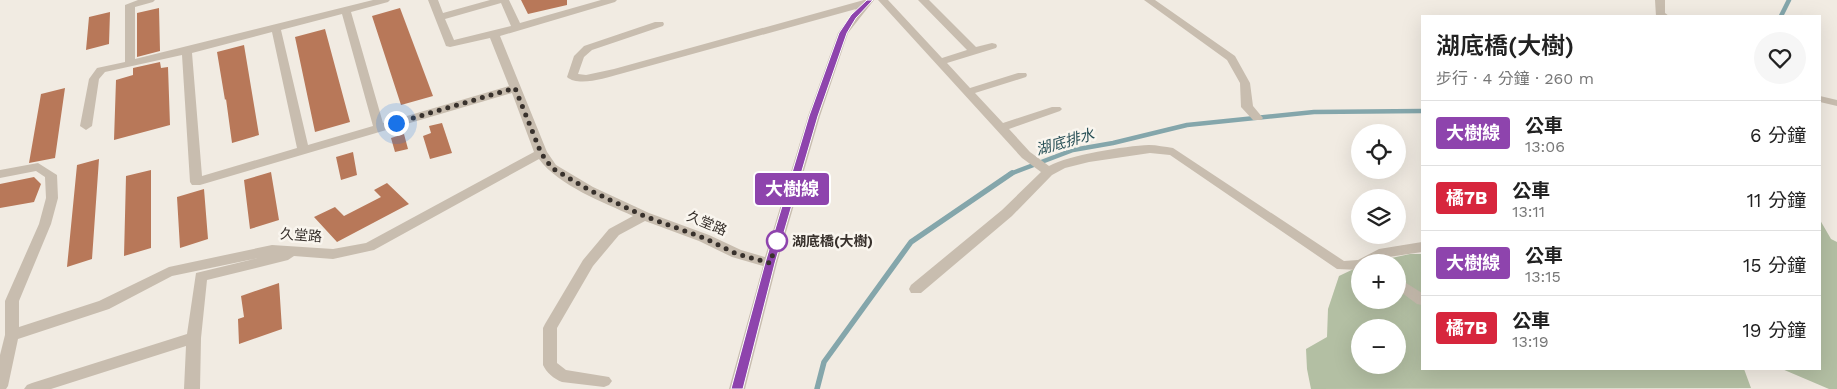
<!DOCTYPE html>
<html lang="zh-TW">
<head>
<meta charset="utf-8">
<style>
  :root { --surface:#fff; --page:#f6f6f6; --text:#222; --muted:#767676; --line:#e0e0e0 }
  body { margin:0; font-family:"Work Sans","Noto Sans TC",sans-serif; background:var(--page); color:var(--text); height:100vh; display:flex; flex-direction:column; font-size:19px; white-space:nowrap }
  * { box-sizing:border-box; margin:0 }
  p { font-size:16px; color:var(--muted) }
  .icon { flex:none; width:28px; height:28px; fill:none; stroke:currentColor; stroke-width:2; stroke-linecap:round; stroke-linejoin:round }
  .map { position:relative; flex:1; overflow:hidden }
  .panel { position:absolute; left:1421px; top:15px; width:400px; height:355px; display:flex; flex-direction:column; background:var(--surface); border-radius:0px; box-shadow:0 5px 20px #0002 }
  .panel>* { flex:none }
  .badge { padding:0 10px; border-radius:4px; font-size:18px; line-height:32px }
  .controls { position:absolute; left:1351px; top:124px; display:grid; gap:10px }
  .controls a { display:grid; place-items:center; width:55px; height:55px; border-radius:50%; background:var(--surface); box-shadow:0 5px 20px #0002; font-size:25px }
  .you { position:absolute; width:25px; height:25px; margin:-12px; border:4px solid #fff; border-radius:50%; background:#1a73e8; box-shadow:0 0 0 8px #1a73e833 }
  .map>.badge { position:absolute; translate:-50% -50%; box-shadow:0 0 0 2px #fff }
  .round { display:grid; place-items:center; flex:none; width:52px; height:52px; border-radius:26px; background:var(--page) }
  .head { display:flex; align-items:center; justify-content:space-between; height:85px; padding:0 15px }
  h1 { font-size:24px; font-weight:600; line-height:38px }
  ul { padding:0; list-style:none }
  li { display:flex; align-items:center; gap:15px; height:65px; padding:0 15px; border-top:1px solid var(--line) }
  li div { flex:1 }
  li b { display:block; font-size:19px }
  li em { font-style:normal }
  li .badge { min-width:55px; font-weight:700; text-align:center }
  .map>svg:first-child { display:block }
  .green { fill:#b3bfa3; fill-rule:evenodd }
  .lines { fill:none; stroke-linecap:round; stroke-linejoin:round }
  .stream-far1 { stroke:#84a6ab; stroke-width:4.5 }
  .stream { stroke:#84a6ab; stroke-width:5.5 }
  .building { fill:#b87859 }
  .minor { fill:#c8bdaf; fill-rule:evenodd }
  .line { fill:#8e44ad; stroke:#fff }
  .walk { stroke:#38312c; stroke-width:5; stroke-dasharray:0 9 }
  .stop-dot { fill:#fff; stroke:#8e44ad; stroke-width:2.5 }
  .labels { text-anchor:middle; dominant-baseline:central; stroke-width:5; stroke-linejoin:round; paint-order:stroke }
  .street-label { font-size:14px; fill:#38312c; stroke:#f9f5ee }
  .stop-label { font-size:14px; font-weight:bold; fill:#38312c; stroke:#f9f5ee; text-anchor:start }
  .water-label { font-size:15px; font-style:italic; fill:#264e55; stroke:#f9f5ee }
</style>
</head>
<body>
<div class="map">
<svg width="1837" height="389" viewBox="0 0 1837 389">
  <rect width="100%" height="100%" fill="#f1ebe2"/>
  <path class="green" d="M1820,220L1831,239L1837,242V389H1829L1782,369H1820Z
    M1410,254H1422V369H1744L1751,388L1311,389L1307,369L1306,349L1327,337L1328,309L1339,276L1360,266V300H1398V262H1373ZM1360,328H1398V365H1360Z"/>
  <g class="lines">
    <path class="stream-far1" d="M1781,16L1789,0
      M1010,174L1073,150L1113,143L1187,125L1314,112L1422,111"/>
    <path class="stream" d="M817,389L824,362L911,242L1012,173"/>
  </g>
  <path class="building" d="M521,0H567V5L528,14Z
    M159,8L160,51L137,57V13Z
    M400,8L433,96L401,105L372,16Z
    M110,12L109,44L86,50L89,17Z
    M325,29L350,122L315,132L295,37Z
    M244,45L259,135L232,143L226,99L225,100L217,52Z
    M160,62L161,68L168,67L170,125L114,140L116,80L133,75V68Z
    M65,88L55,158L29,163L41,94Z
    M442,123L452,153L430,159L423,136L431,133L429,126Z
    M404,134L408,149L395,152L391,138Z
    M353,152L357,175L341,180L336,157Z
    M99,159L92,259L67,267L77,165Z
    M151,170V248L124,256L126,176Z
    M271,172L279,220L250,229L244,180Z
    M34,177L41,184L34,202L0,208V184Z
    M387,183L409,204L337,242L314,217L335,207L344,216L381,197L374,190Z
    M204,189L208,239L180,248L177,197Z
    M279,283L282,329L239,344L238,319L244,317L241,296Z"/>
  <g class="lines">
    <path class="minor" d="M138,0H155L153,2L135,7V59L373,0H390L388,2L351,12L383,123L509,86L490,38L450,47L446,46L428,0H438L443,13L490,0H509L520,23L601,0H617L615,2L500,36L547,152L556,165L593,187L649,213L709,235L741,250L765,257L808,116L838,33L856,9L620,74C606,78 578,87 567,77L574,56L584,46L655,22H663L664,24L663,26L592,50L584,57L578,74L586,75L614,69L864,0H874L848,33L820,116L777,263L745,389H729L763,266L732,257L699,241L645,221L619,235L593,266L557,328V363L566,370L609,377L612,381L609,385L604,387L562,382C554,379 546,372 543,365V328L545,324L583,260L609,229L633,216C603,202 559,186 539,159L374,250L333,259L294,256L288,260L207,280L201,338L200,389H184L186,346L51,389H24L27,385L32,383L187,334L196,273L258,258L172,276L109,309L18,339L8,386L6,389H0V355L5,335V301L39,224L46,198L45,177L36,171L0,178V170L38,163L57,175L58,198L51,224L19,301V327L99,301L169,267L272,245L333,249L366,243L534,152L512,93L200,185H192L190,182L182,55L105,72L99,79L92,126L86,130L80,126L89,79L97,68L125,62V5ZM501,3L511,26L454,40L445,19ZM342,14L373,126L308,145L281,30ZM272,32L297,148L202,176L192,53Z
      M878,0H888L942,58L967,50L918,0H929L976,47L992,43L996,44L997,46L996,48L947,63L970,88L1018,73H1026L1027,75L1026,77L975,93L1003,123L1052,107H1060L1062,109L1060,111L1009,129L1030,152L1049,166C1069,155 1125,146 1149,145C1157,145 1165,147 1173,148L1344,261L1358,260L1379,249L1422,242V252L1382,258L1374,262H1360V270L1337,269L1170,155L1150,153L1089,162L1065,168L1052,175L1012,216L921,293H911L909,289L911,285L1002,210L1041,172L1022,158Z
      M1144,0H1155L1235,56L1250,83L1253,106L1263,118L1261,120H1253L1241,107L1240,83L1227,60Z
      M1655,0H1665V13L1669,16H1656Z
      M1820,96L1837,100V106L1820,102Z
      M1398,278L1422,293V305L1417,304L1398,290Z"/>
  </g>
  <path class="line" d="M867,0H873L856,18L847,33L818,116L775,263L743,389H731L765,263L809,116L839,33L851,15Z"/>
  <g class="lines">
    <path class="walk" d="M396,123L515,88L541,153L552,168L589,190L644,216L704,238L737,254L770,263L779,235L777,241"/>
  </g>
  <circle class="stop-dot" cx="777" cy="241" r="10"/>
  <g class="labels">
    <g class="street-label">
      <text transform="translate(707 223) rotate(23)">久堂路</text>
      <text transform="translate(301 235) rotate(4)">久堂路</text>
    </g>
    <g class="stop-label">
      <text x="792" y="241">湖底橋(大樹)</text>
    </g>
    <g class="water-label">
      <text transform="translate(1065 142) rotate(-16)">湖底排水</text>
    </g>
  </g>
</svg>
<div class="controls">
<a><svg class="icon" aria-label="locate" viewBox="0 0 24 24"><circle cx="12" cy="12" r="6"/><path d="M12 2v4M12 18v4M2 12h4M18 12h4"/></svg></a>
<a><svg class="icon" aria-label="layers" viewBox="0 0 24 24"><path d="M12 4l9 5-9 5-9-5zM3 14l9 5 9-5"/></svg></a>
<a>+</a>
<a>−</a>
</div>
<div class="you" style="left:396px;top:123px"></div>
<b class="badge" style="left:792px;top:189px;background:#8e44ad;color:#fff">大樹線</b>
<section class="panel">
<div class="head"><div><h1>湖底橋(大樹)</h1><p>步行 · 4 分鐘 · 260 m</p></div><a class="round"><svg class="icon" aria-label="heart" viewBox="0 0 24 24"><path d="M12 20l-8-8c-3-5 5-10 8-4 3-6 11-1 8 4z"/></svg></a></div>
<ul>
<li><span class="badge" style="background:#8e44ad;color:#fff">大樹線</span><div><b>公車</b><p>13:06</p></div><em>6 分鐘</em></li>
<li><span class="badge" style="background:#d7263d;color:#fff">橘7B</span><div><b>公車</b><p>13:11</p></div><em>11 分鐘</em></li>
<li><span class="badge" style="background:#8e44ad;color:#fff">大樹線</span><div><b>公車</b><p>13:15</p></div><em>15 分鐘</em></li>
<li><span class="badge" style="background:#d7263d;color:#fff">橘7B</span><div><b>公車</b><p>13:19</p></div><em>19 分鐘</em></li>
</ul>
</section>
</div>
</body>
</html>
